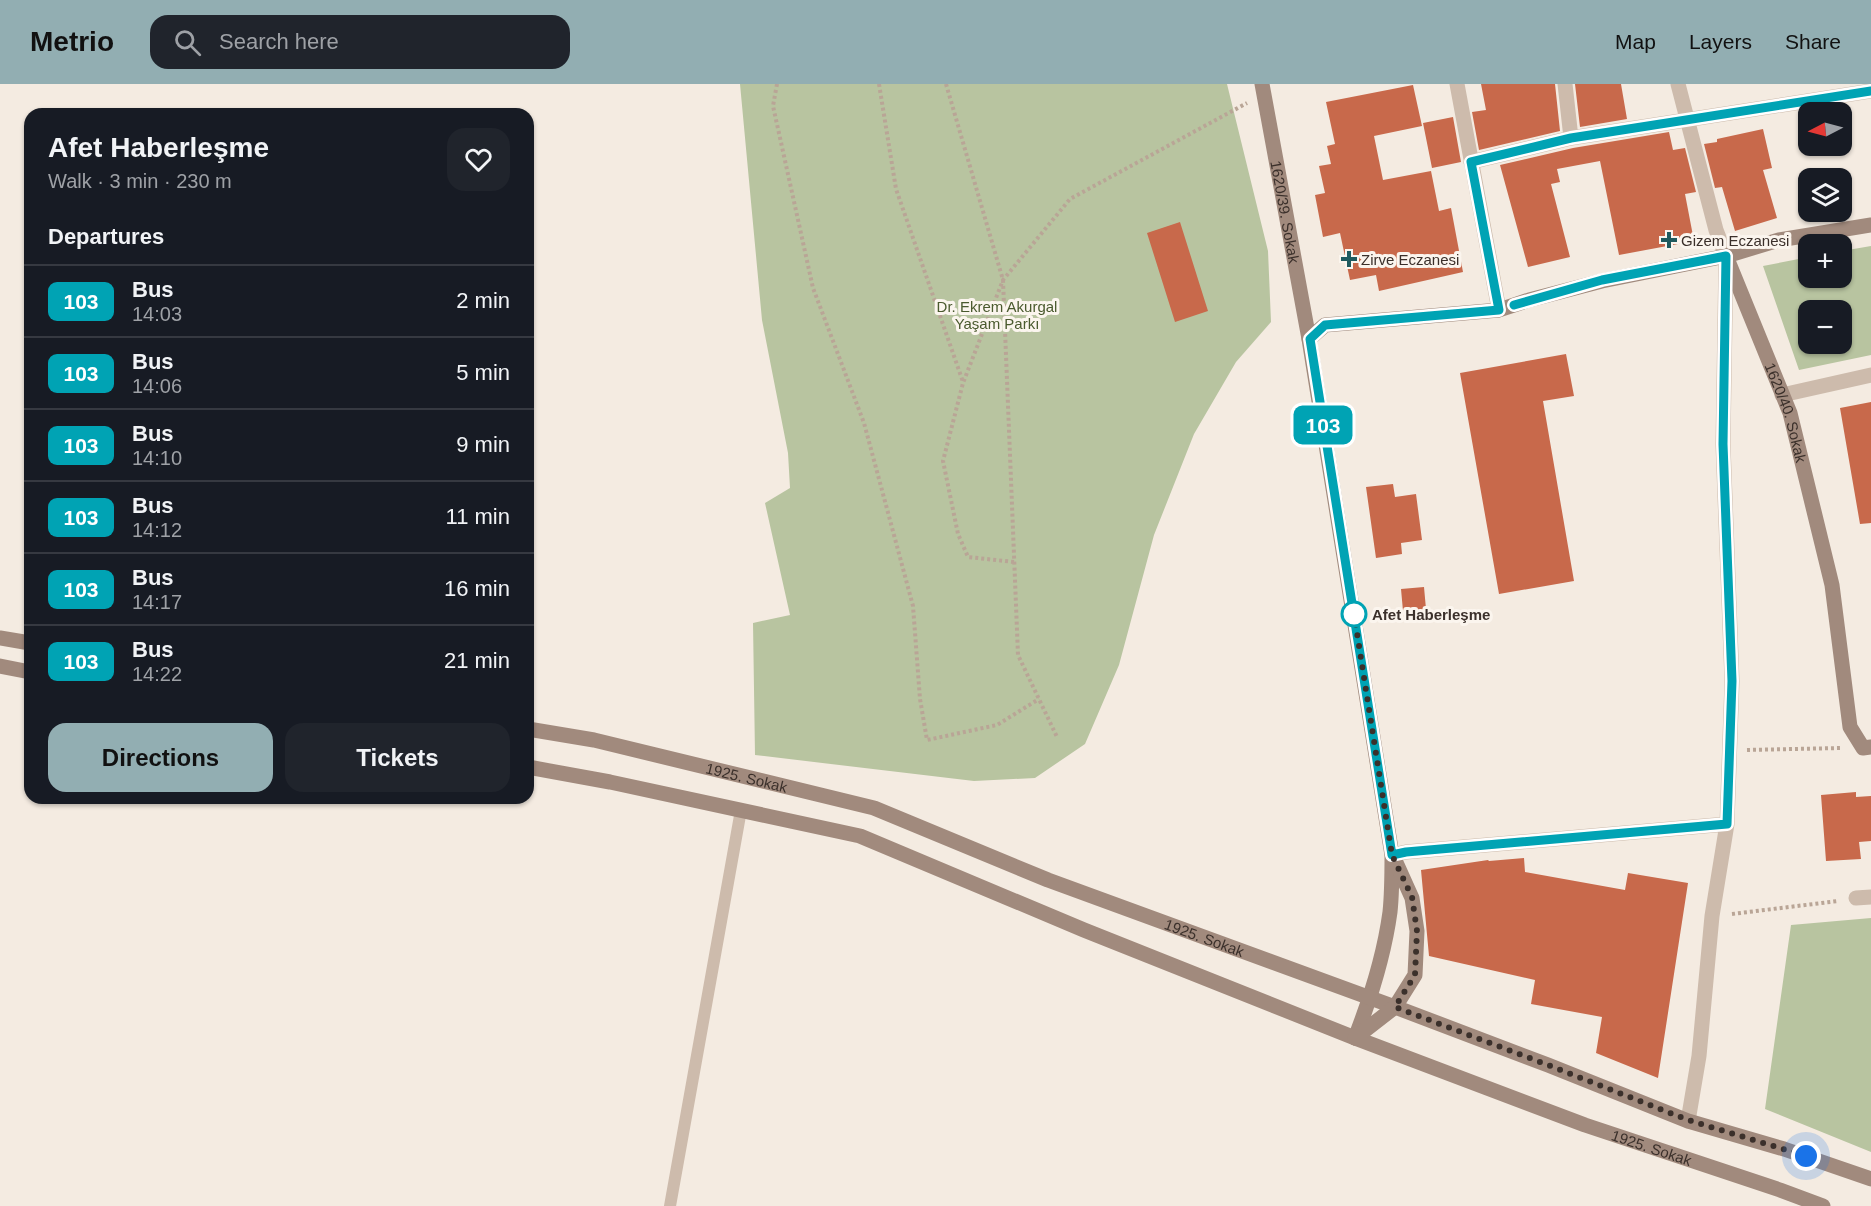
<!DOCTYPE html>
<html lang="en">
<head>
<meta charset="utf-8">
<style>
  :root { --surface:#171b24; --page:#20242c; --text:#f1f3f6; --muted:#9ea1a6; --line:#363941; --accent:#92aeb2 }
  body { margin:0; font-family:Helvetica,sans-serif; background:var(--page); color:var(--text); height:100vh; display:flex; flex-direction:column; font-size:22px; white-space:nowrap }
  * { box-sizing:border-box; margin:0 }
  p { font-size:20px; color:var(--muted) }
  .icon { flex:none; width:33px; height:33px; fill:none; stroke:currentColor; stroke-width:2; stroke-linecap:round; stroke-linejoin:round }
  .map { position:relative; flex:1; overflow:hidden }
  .panel { position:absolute; left:24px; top:24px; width:510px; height:696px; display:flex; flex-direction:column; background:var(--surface); border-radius:18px; box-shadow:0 2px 4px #0004 }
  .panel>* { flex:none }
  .badge { padding:0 12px; border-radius:9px; font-size:21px; line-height:39px }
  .needle { width:39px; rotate:264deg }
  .tools { position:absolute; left:1798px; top:18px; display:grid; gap:12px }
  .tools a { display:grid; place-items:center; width:54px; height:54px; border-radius:12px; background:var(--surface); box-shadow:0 2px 4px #0004; font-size:30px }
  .you { position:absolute; width:30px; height:30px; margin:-15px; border:4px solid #fff; border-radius:50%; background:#1a73e8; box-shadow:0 0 0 9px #1a73e833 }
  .map>.badge { position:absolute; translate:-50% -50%; box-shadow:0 0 0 3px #fff }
  h2 { padding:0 24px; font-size:22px; line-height:54px }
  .round { display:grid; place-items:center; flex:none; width:63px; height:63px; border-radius:18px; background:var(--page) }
  .overview { display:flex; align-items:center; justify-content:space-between; height:102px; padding:0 24px }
  h1 { font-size:28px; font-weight:600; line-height:45px }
  .primary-button { display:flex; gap:12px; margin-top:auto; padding:12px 24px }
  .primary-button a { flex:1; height:69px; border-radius:18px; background:var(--accent); color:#111; font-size:24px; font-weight:600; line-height:69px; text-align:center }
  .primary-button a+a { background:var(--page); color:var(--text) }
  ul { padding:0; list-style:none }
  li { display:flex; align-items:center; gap:18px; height:72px; padding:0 24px; border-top:2px solid var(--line) }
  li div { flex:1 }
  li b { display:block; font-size:22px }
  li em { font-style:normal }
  li .badge { min-width:66px; font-weight:700; text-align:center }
  header { display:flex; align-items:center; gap:36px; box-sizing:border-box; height:84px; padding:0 30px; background:var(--accent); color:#111 }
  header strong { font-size:28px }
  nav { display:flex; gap:33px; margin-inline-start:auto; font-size:21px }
  .search { width:420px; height:54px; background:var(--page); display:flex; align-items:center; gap:15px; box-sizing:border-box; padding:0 21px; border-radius:18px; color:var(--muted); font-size:22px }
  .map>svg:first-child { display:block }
  .park { fill:#b8c4a0; fill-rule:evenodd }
  .building { fill:#c8694b }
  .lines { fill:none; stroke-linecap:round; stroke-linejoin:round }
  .path { stroke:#b9a596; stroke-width:4; stroke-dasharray:3 3; stroke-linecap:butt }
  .service { stroke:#cdbbac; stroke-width:12 }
  .minor { stroke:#cdbbac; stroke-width:15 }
  .secondary { stroke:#a18a7d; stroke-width:15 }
  .line-casing { stroke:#fff; stroke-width:14 }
  .line { stroke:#00a3b4; stroke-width:9 }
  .walk { stroke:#3b302b; stroke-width:6; stroke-dasharray:0 10.8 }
  .poi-dot { fill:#1f5a5e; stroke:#fbf5ee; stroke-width:2 }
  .stop-dot { fill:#fff; stroke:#00a3b4; stroke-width:3 }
  .labels { text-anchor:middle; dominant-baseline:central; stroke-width:6; stroke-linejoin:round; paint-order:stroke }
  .street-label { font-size:15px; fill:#3b302b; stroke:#fbf5ee }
  .poi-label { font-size:15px; fill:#3b302b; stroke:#fbf5ee; text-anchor:start }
  .park-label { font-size:15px; fill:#4a5a2e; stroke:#fbf5ee }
  .stop-label { font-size:15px; font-weight:bold; fill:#3b302b; stroke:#fbf5ee; text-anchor:start }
</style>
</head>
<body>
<header>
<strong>Metrio</strong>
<div class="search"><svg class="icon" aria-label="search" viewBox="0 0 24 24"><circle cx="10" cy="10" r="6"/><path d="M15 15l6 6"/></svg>Search here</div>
<nav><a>Map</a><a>Layers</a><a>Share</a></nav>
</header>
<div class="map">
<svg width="1871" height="1122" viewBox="0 0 1871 1122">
  <rect width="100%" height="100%" fill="#f4ebe1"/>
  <path class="park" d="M740,0H1227L1268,167L1271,238L1236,278L1194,350L1154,451L1119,581L1085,660L1035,694L974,697L755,671L753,539L790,531L765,419L790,404L788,369L762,236Z
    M1871,162V271L1799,286L1763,182L1809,173V194H1842V167ZM1809,226H1842V260H1809Z
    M1871,834V1068L1765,1025L1791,841Z"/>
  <path class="building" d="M1481,0H1555L1560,47L1479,66L1472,28L1486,26Z
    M1575,0H1621L1627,35L1580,43Z
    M1413,1L1422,42L1374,52L1383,96L1431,87L1439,127L1451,124L1463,188L1379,207L1376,191L1350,196L1340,149L1323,153L1315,111L1325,109L1319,82L1331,80L1327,62L1335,60L1326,18Z
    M1453,33L1461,78L1432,84L1423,39Z
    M1763,45L1772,84L1763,86L1777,134L1735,147L1722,103L1715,104L1704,60L1717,58V55Z
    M1669,48L1673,66L1685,64L1696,108L1685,110L1694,157L1619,171L1600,77L1557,85L1560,98L1551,100L1570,173L1528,183L1500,81L1573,64Z
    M1180,138L1208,227L1175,238L1147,149Z
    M1566,270L1574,312L1543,317L1574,497L1499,510L1460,289Z
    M1871,318V439L1860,440L1840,324Z
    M1393,400L1395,413L1416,410L1422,456L1401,459L1402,470L1376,474L1366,403Z
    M1424,503L1427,536L1404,538L1401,505Z
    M1856,708V713L1871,712V757L1859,758L1861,775L1826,777L1821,711Z
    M1524,774L1525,788L1625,806L1628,789L1688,799L1658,994L1596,969L1602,933L1531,920L1535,896L1429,872L1421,786L1488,776L1489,777Z"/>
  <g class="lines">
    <path class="path" d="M777,0L773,22L813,204L864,339L913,522L920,615L927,656L997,641L1039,615
      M879,0L896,105L963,298
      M946,0L1003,196L1018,571L1057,653
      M1014,478L968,473L958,450L943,377L963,299L1003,196L1070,115L1247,19
      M1747,666L1842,664
      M1732,830L1838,817"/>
    <path class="service" d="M670,1122L741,726"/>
    <path class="minor" d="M1457,0L1499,226
      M1565,0L1571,54
      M1678,0L1716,146L1726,172L1723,360L1732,597L1727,740L1712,832L1699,972L1688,1037
      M1471,78L1571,54L1871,7
      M1782,311L1871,291
      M1392,771L1406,768L1727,740
      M1856,814L1871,813"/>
    <g class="secondary">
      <path id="s1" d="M1262,0L1309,255L1392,771C1392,790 1392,809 1390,828C1384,872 1371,913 1355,954"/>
      <path id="s2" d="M1726,172L1790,329L1832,501L1850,643L1863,664L1871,663"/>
      <path d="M1309,255L1325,241L1499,226L1529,216L1602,197L1726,172L1779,156L1871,141"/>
      <path d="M0,554L30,559"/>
      <path d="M0,582L30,588"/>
      <path id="s3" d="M528,645L594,656L874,724L1048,796L1395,923L1548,981L1688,1037L1784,1065L1871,1095"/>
      <path id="s4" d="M528,683L610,698L860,752L1084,846L1355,954L1585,1041L1780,1106L1823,1122"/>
      <path d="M1355,954L1395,923L1415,891L1417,847L1412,814L1394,774"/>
    </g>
  </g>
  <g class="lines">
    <g class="line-casing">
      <path id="line" d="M1514,221L1602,196L1726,172L1723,360L1732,597L1727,740L1406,768L1392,771L1310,255L1325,241L1499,226L1471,78L1571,54L1871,7"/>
    </g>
    <use href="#line" class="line"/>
    <path class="walk" d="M1354,530L1392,771L1412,813L1417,847L1415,891L1395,923L1548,981L1688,1036L1806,1072"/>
  </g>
  <g class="poi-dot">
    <path d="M1666 147h6v6h6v6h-6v6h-6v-6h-6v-6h6z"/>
    <path d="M1346 166h6v6h6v6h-6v6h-6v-6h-6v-6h6z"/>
  </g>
  <circle class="stop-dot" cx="1354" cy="530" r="12"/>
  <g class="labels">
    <g class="street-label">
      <text stroke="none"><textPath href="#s1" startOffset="130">1620/39. Sokak</textPath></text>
      <text stroke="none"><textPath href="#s2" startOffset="168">1620/40. Sokak</textPath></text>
      <text stroke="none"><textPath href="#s3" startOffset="224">1925. Sokak</textPath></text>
      <text stroke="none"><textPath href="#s3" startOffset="710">1925. Sokak</textPath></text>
      <text stroke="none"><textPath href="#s4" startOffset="1190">1925. Sokak</textPath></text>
    </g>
    <g class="poi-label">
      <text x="1681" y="156">Gizem Eczanesi</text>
      <text x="1361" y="175">Zirve Eczanesi</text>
    </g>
    <g class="park-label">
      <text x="997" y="222">Dr. Ekrem Akurgal<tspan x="997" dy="17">Yaşam Parkı</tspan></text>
    </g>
    <g class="stop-label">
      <text x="1372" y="530">Afet Haberleşme</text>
    </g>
  </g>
</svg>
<div class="tools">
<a><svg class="needle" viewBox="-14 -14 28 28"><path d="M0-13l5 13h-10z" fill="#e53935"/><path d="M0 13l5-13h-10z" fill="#9ea1a6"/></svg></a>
<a><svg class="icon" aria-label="layers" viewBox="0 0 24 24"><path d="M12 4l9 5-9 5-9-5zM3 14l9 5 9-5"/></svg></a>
<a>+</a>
<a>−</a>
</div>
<div class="you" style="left:1806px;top:1072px"></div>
<b class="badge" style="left:1323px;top:341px;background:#00a3b4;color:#fff">103</b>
<section class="panel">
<div class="overview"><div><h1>Afet Haberleşme</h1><p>Walk · 3 min · 230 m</p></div><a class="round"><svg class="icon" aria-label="heart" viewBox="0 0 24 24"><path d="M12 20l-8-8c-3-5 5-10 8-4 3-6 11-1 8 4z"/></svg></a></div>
<h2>Departures</h2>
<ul>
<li><span class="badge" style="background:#00a3b4;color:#fff">103</span><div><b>Bus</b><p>14:03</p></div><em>2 min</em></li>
<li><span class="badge" style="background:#00a3b4;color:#fff">103</span><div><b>Bus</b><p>14:06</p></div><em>5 min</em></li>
<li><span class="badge" style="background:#00a3b4;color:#fff">103</span><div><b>Bus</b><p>14:10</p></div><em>9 min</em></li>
<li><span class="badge" style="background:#00a3b4;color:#fff">103</span><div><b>Bus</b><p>14:12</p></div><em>11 min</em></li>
<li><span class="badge" style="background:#00a3b4;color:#fff">103</span><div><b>Bus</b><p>14:17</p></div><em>16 min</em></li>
<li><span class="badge" style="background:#00a3b4;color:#fff">103</span><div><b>Bus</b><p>14:22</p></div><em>21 min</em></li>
</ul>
<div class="primary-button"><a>Directions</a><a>Tickets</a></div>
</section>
</div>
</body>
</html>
